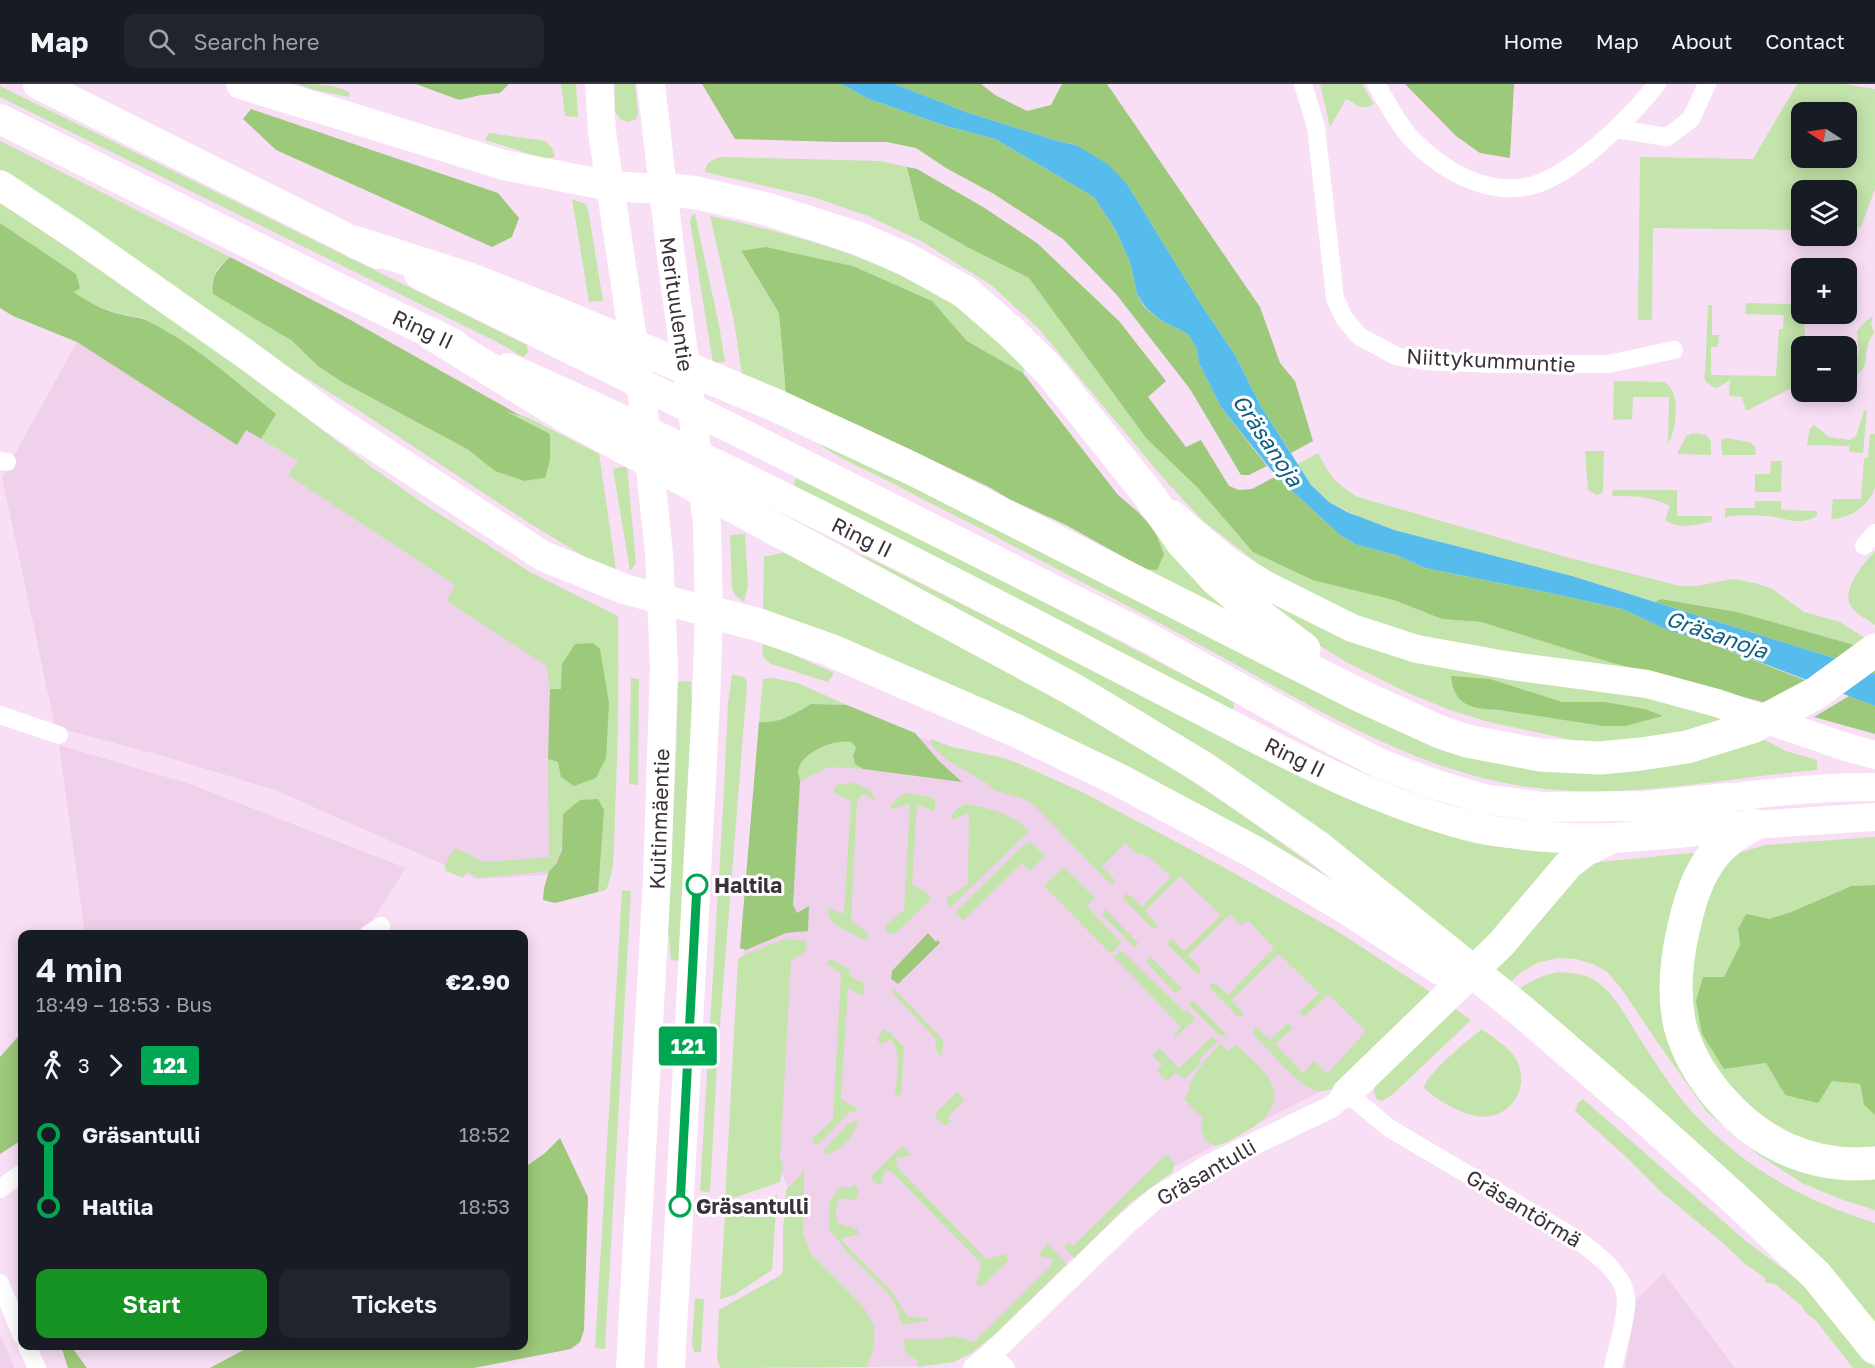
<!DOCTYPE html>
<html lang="en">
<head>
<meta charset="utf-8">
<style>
  :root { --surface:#171b24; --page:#20242c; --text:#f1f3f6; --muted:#9ea1a6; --line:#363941; --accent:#159223 }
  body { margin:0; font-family:"Golos Text",sans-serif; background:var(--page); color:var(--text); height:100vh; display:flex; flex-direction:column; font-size:22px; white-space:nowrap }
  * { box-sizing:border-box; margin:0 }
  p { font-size:20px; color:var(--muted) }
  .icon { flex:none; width:33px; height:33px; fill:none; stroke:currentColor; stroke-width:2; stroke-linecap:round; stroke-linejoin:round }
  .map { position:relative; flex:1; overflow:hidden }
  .side { position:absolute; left:18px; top:846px; width:510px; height:420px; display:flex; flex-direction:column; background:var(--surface); border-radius:12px; box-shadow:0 3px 15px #0003 }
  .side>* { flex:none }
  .badge { padding:0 12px; border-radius:4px; font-size:21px; line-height:39px }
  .needle { width:39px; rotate:282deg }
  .controls { position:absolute; left:1791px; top:18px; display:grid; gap:12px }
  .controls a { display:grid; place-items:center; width:66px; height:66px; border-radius:12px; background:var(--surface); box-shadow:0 3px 15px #0003; font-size:30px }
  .map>.badge { position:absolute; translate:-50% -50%; box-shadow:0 0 0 3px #fff }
  .legs { display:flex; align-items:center; gap:9px; height:66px; padding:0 18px; font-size:20px }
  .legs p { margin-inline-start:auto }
  .summary { display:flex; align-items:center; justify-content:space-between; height:102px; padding:0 18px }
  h1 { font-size:33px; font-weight:600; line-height:45px }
  .action { display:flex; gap:12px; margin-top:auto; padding:12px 18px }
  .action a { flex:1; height:69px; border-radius:12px; background:var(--accent); color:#fff; font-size:24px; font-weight:600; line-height:69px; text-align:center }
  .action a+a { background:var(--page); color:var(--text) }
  ul { padding:0 18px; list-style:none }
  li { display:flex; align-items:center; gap:21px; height:72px; font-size:22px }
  li i { display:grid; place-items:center; width:9px; height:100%; margin:0 8px; background:currentColor }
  li i::after { content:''; width:15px; height:15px; margin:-8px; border:4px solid; border-radius:50%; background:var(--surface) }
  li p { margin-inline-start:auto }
  li:first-child i { background:linear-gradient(#0000 50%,currentColor 0) }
  li:last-child i { background:linear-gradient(currentColor 50%,#0000 0) }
  header { display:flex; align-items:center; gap:36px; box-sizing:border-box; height:84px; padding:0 30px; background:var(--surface); border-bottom:2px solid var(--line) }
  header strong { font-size:28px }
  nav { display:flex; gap:33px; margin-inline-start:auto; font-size:21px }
  .search { width:420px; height:54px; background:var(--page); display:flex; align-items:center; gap:15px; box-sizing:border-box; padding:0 21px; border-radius:12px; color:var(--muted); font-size:22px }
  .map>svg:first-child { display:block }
  .built { fill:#f0d1ec }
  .green { fill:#c3e4ab; fill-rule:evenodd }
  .forest { fill:#9dc97a }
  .water { fill:#56bceb }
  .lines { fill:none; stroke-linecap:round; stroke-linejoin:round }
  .minor { stroke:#fff; stroke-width:18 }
  .tertiary { stroke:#fff; stroke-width:22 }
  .primary { stroke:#fff; stroke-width:28 }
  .trunk { stroke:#fff; stroke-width:30 }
  .motorway { stroke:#fff; stroke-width:33 }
  .line-1-casing { stroke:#fff; stroke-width:14 }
  .line-1 { stroke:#00a651; stroke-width:9 }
  .stop-1-dot { fill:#fff; stroke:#00a651; stroke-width:3 }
  .labels { text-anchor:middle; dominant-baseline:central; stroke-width:6; stroke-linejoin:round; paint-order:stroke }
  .street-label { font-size:21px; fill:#3b313a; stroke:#fff }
  .stop-label { font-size:21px; font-weight:bold; fill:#3b313a; stroke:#fff; text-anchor:start }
  .water-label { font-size:22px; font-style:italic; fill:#106080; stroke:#fff }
</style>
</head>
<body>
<header>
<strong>Map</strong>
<div class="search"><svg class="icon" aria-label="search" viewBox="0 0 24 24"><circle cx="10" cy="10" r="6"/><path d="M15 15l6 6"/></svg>Search here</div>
<nav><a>Home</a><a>Map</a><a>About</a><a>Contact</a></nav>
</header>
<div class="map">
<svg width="1875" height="1284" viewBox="0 0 1875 1284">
  <rect width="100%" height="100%" fill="#f9dff5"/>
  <path class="built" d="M77,258L237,361L246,346L298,377L289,391L569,575L567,790L476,795L275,706L166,673L55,643L2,393Z
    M765,598L987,677L1419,921L1338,998L1167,1086L1112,1133L1026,1220L965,1273L922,1282L867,1283L874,1264L864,1224L810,1169L783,1091L727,1082Z
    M59,661L190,700L406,784L372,837L351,850H85Z
    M1663,1189L1699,1235L1735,1284H1625L1637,1215Z
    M0,1250L15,1284H0Z"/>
  <path class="green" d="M298,0C315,0 337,0 350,9L349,13L314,6Z
    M561,0H576L578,33L565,32Z
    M615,0H635L638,29L636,35L629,38L620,35L615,27Z
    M1320,0H1362L1374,20C1361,27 1358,21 1346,15L1330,43Z
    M1797,0H1844L1875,5V105L1861,143L1847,147L1846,106H1802L1801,146L1653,144L1652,233L1651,236H1638L1640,73L1753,75ZM1846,28V74H1802V28Z
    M0,2L527,261L528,268L523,273L497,258L0,13Z
    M489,49L546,57L552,64L555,73L546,75L485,56Z
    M0,57L230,173L217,185L212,198L267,241L291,256L318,282L342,298L467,365L495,387L524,397L545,394L550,376L499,324L529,334L599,370L616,485L587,474L529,439L355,324L252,261L0,90Z
    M720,73L881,77L907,83L920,136L971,165L1029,194L1146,354L1198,403L1394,516L1442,535L1481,538L1548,559L1636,585L1488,566L1383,544L1275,493L1202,436L1164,395L1038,244L991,201L921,157L868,132L813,113L705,88C706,78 711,76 720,73Z
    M572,115L586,120L588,125L603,217L589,218Z
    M0,118L215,264L370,382L424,420L530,488L618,532C619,598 618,663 615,729C614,751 616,787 606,806L598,808L599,787L563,730C562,751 565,771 549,787L479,794L467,788L463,794L446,787L445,781L453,766L458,765L484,778L549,773L548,675L558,678L562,580L561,605H550L547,582L447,517L455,501L288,391L298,377L261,355L275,330L214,281L169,249L143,234L123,231L88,219L74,207L31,160L0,139Z
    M695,130L719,241L725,278L713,279L690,137L692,131Z
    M710,132C808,153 892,177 976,235C994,248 1010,266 1026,281L1023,289L967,257L932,217L853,182L766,163L741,168L779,229L786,310L742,291L734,237Z
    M1746,219L1792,220V229L1804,230L1805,254H1819L1824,262H1802L1801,299L1746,327L1742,313L1729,312L1730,296L1717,304C1710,301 1702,298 1705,289L1708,221H1712V251H1719L1718,263H1711V291L1776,292L1779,245H1783L1784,231L1745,230Z
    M1873,232L1871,241L1874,248C1872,252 1869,257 1868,261C1863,280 1870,286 1848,296L1859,268L1857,247L1866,237Z
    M1614,297L1665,298C1681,310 1676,337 1671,355L1668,358L1669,313H1633L1632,335L1613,336Z
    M1867,326L1863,369L1849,368V362L1807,361L1810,344L1814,341L1829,353L1850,356L1856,352L1864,327Z
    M1693,349L1706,351L1711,357V371L1677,370L1686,352Z
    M1870,350H1875C1875,362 1875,394 1875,403C1870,422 1849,435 1831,435L1833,415H1861L1864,374H1868Z
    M810,352L1414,649L1727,667L1765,656L1786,667L1817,676V686C1718,694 1616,719 1516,701C1406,682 1308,620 1211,567C1139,527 1065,490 993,451C955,432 918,412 880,393C856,381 830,371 810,352Z
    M1726,354L1749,358L1755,362L1756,371H1722L1721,356Z
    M1585,367H1604L1603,408L1597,411L1588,406Z
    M1318,369C1329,391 1337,401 1358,413L1566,473L1680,502H1697L1733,495L1755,499L1771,504L1804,528L1840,538L1868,556L1858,562L1737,528L1662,515L1655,518L1572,492L1394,446L1363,435L1329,418L1311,401L1298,380Z
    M1771,377H1782L1781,408H1755V390H1770Z
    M627,382L636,479L630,487L613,385Z
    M796,394L952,470L1220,610L1233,617L1234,623L1232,627L792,408Z
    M1613,406H1677V432H1712L1711,438C1694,441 1680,446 1665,436L1670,422C1651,412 1634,412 1612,412Z
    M1755,417H1781V426L1817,427V432C1798,443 1785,433 1765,432C1751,431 1738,431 1725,433V424H1755Z
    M1154,445L1236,532L1145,485Z
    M745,450L748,501L744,518L735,511L732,504L730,451Z
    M789,467C919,539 1052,608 1178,688C1235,725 1291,765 1345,806L763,526L764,473Z
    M1875,467V541C1868,536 1858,531 1852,524C1839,508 1864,479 1875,467Z
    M852,468L869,474L1170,624L1568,765L1472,873Z
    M1260,510L1602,602L1736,633L1695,646L1610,662L1577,657L1485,637L1450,626L1408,609L1346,578L1306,553ZM1528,608L1562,618H1605L1645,625L1662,632L1486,626Z
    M763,560L774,562L834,589L828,598L771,580C763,574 761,570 763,560Z
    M732,591L745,593L747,600L717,979L710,1108L700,1107L724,708L728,619Z
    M631,594L639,595L638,701L629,700Z
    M772,594L798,599L847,621L811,620L792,632L768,639L759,638L763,595Z
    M691,597L692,626L679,877L671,876L668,845L676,671L678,598Z
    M931,655L952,663L1000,673L1020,680L1084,709L1214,778L1337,847L1435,911L1337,1002C1330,1006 1323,1009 1315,1006C1297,1001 1267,964 1253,949L1256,944H1258L1270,956L1288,939L1293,944L1275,960L1303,989L1314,977L1327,990L1366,947L1328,910L1304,933L1299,928L1319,909L1279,870L1231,916L1244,930L1243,932L1238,933L1210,904V901L1215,899L1228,911L1274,864L1249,837L1240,841L1230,830L1188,871L1200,884L1201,888L1199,890L1196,889L1168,861V858L1172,855L1184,867L1221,831L1180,792L1145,827L1157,840V844L1153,845L1124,815V812L1125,810L1130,811L1142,823L1171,793L1150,773L1136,769L1125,759L1102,783L1114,795V798L1110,800L1036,723L1024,715L994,706L988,700L947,676L931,661Z
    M844,657L851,658L856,663L853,672L855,680L863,685L829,683L800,697C800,696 798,688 798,687C801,668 829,660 844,657Z
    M851,699C863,701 872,704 876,717L863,710L857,716L851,837L868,849L867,855L864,856C851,849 825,840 828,824L844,830L851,717L833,708L837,701Z
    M909,709L930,713L935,716V723L933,727L917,720L912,800L930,811L929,817L895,850H888L885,846V842L904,826L910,720L892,725L891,721L901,711Z
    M966,720C990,725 1012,729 1029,747L951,823L947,819V814L968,800L969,730L967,729L952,736L951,734C953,726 960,724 966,720Z
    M1875,753V801L1850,802L1791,828L1738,845L1740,861L1724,893V985L1766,979L1785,1011L1832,997L1860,1000L1864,1021L1875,1031V1066L1822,1064L1773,1045L1724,1000L1698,952L1689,917L1691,872L1713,792L1738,769L1766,761Z
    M1030,758L1045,772L1030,787L1022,779L963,837L955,828L1024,761Z
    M1691,769L1694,770L1672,847L1709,1019L1875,1090V1126L1843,1116L1802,1099L1759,1071L1707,1028L1658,959L1621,904L1606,887L1593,880L1576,875L1557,874L1537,879L1520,889L1507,901L1491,883L1586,782L1600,778Z
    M1064,783L1095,814L1087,822L1121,859L1111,870L1044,802Z
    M622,806L631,807L605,1265L595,1264Z
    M1105,825L1139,860L1134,863L1102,831Z
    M792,855L806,857L807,866L791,877L780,1074L783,1081L780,1098L725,1117L738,876L740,873L782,856Z
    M1121,866L1185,928L1187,926L1195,935L1176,953L1174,951L1181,943L1114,873Z
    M1150,872L1182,905L1175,909L1146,878Z
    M831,875L849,885L850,892L865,900L863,912L848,904L841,1015L859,1026L850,1028L816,1062L812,1055L833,1035L841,890L826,879Z
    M1561,888C1573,889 1586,890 1596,897C1615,910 1628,936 1640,955C1658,983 1676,1012 1700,1036C1753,1089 1804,1116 1875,1139V1243L1518,906C1532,896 1544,890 1561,888Z
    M893,903L943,956L942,972L935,966L936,955L893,910Z
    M1193,916L1226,950L1224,952L1219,951L1189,921Z
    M1451,922L1471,936L1392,1011L1382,1017L1376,1015L1374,1006L1378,994Z
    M884,945L889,948L904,963L901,1011H895C897,993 902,970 891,955L883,960L879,959L878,954Z
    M1482,945C1491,952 1511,965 1516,975C1532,1003 1509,1038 1477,1032C1459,1029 1437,1016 1424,1004C1426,990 1469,955 1482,945Z
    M1212,953L1218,957L1201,973L1198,982L1184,995L1176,989L1167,997L1157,987L1162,981L1152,971L1159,964L1179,984Z
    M1220,960L1228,967L1236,961C1247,971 1261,982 1269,995C1283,1015 1267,1036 1250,1045C1239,1051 1227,1060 1215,1062L1205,1056L1201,1044L1203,1034L1184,1015C1190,1008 1189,999 1194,992C1202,980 1210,970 1220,960Z
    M957,1008L965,1016L948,1033L951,1037L945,1042L935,1033L936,1029Z
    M1583,1015L1747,1158L1801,1198L1858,1258L1875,1284H1853L1816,1237L1805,1228L1802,1222L1775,1200L1766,1199L1765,1194L1745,1180L1723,1159L1661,1108L1625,1072L1575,1027L1578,1019Z
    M858,1036C854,1052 844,1063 829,1070L823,1067L848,1040Z
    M902,1062L911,1071L896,1075L898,1084L986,1175L1006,1170L1008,1177L982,1202L976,1200L981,1179L892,1088L885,1086L881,1100L878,1101L870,1093Z
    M1164,1072H1169L1174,1080L1173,1086L1171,1089L1130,1119L1074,1174L1064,1163L1069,1158L1073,1162Z
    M804,1087L803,1148L810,1169L864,1224L874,1242V1264L867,1283L720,1284L717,1276L719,1226L781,1191L783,1186V1147L786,1106Z
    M854,1100C860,1105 858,1110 856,1116L839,1114L836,1126L837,1139L857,1145L859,1150L840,1155L892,1208L908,1233L930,1234L929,1236L902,1241L898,1227L891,1213L848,1169L829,1145L830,1116L841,1103H851Z
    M777,1111L772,1186L734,1211L720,1215L725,1130Z
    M1048,1160L1067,1180L993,1252L973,1268L954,1278L917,1283V1276C907,1272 902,1266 905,1255H940L953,1252L974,1258L1051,1182L1052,1175L1038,1171Z
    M695,1214L704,1215L701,1268H694L692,1259Z"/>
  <path class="forest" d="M416,0H509L500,9L481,11L459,16Z
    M702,0H841L869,15L946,42L995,55L1094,113L1115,145L1130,178L1137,210L1145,224L1162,237L1188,250L1197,265L1199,279L1221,323L1267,382L1249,391H1241L1190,305L1116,210L1063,155L994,110L946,84L916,64L887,58H838L735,55Z
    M895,0H981L995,11L1027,27L1051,21L1062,0H1107L1260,223L1280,279L1295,297L1313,357L1291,369L1262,324L1235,271L1197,214L1127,100L1076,61L1058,57L966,28Z
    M1405,0H1514L1510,74L1480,69L1456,52Z
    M251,25L498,109L519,134L512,153L492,163L276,66L243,35Z
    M907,83L917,85L983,123L1037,159L1119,237L1166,297L1148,313L1186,363L1201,356L1229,402L1239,406L1252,405L1276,392L1340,451L1357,461L1396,471L1425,484L1555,510L1622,525L1670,547L1699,555L1815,600L1774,621L1609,578L1481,538L1442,535L1394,516L1313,496L1253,468L1198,404L1146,354L1029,194L971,165L920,136Z
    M0,139L76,190L80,204L74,208C89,219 105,227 123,231C131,233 139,233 146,236C193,259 235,297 276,330L261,355L246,346L237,361L77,258L13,232L0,224Z
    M766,163L853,182L932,217L967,257L1023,289L1118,411L1138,428L1154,445L1164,470L1157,486L1145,485L1066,441L1009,415L989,403L858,341L786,310L779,229L741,167Z
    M230,173L347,234L521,332L505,327L550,350V376L545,394L524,397L495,387L467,365L342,298L318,282L291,256L213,210C211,191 217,186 230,173Z
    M1661,515L1737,528L1858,562L1875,571V590L1837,575L1655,518Z
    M593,559L600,565L609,619L606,674L596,694L574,702L561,693L558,678L548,675L550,605H561L562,580L575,560Z
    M1451,592L1490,595L1562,618H1605L1645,625L1663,632L1625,642H1603L1499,626C1472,625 1454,622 1451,592Z
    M1849,612L1875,622V650L1814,633Z
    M811,620L847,621L915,649L940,678L962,698L863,685L855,680L853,672L856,663L851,658C835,655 801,668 798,687C798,689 800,695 800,697L793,821L797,829L809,822L808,847L786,849L746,866L740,864L759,638C778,640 795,630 811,620Z
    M598,715L604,726L598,808L555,819L543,816L544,804L549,787L556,780L562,766L563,730L580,716Z
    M1875,801V1031L1864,1021L1860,1000L1832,997L1818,1019L1785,1011L1766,979L1724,985L1702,950L1696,917L1703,893H1724L1740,861L1738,845L1746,830L1769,835L1791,828L1851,802Z
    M928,849L936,858L938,856L940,859L898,900L891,895L892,887Z
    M22,948V1056L0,1070V973Z
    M560,1054L588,1113L584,1246L580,1258L571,1265L474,1284H210L251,1262H524V1084L545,1069Z
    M61,1262H71L87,1284H68Z"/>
  <path class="water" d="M841,0H895L966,28L1058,57L1076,61L1109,81L1127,100L1197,214L1235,271L1262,324L1311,401L1329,418L1347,428L1394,446L1572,492L1837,575L1875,590V622L1699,555L1670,547L1622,525L1555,510L1425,484L1396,471L1357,461L1340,451L1276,392L1221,323L1199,279L1197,265L1188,250L1162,237L1146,224L1137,210L1130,178L1115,145L1094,113L995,55L946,42L869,15Z"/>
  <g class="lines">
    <path class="minor" d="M1303,0L1316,43L1335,214L1344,234L1359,252L1396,272L1423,277L1497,280H1608L1674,266
      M1376,0C1387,18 1397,39 1411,54C1441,86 1488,114 1534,101C1576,88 1630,34 1657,0
      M1616,45L1667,53L1691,35L1707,0
      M0,377L7,378
      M1864,462L1875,449
      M0,631L59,651
      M369,850L381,842
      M1347,1009L1389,1044L1575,1154C1593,1167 1624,1189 1626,1214C1627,1235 1617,1263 1613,1284
      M0,1105L22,1089
      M0,1199L22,1252
      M27,1262L37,1284
      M991,1270L1006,1284"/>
    <path class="tertiary" d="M974,1284L991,1270L1126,1140L1156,1114L1206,1083L1331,1023L1347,1009"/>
    <path class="primary" d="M599,0L602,48L644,328L659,469L664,583L657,795L630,1284
      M651,0L671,173L707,439L709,528L706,618L671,1284
      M1172,430L1226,476L1264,500L1352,544L1417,565L1511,582L1647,600L1717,619L1846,663L1875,671
      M1728,714C1777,707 1825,703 1875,703
      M1752,741L1875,733"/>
    <path class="trunk" d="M38,0L378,170
      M241,0L504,81L610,102L662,105
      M0,35L348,209L454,260
      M0,101L76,151L247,271L332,334L543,472L624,505L709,528
      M419,190L779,368L1147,553L1315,646L1381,680L1428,698L1483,715L1543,723L1647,722L1728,714
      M508,284C700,369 889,464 1075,561C1130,589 1184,617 1238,645C1312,683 1388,721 1469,742C1482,746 1496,747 1509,749C1590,761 1671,750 1752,741
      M1347,1009L1501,860L1568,781L1586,767L1611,755"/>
    <path class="motorway" d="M662,105L697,109L767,125L860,155L906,175L965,208L1012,249L1049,286L1148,410L1182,458L1216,495L1259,531L1304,565
      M357,159L469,195L548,226L775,321L913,385L1361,612L1440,648L1467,657L1540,671L1600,674L1641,670L1687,663L1752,643L1816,609L1875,566
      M432,250L564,331L1074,606L1205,685L1318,763L1523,928L1641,1030L1733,1113L1816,1191L1875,1264
      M709,528L756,540L830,566L1017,647L1119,696L1254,768L1342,821L1441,885
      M1752,741C1745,746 1736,750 1729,756C1701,777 1690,814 1683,847C1676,878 1673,910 1680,942C1687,968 1701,992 1719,1013C1759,1060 1812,1085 1875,1079"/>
  </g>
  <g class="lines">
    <g class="line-1-casing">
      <path id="line-1" d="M680,1122L697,801"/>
    </g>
    <use href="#line-1" class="line-1"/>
  </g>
  <g class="stop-1-dot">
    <circle cx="697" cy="801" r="10"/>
    <circle cx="680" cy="1122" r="10"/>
  </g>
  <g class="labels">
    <g class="street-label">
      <text transform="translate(677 220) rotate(82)">Merituulentie</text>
      <text transform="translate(423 245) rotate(25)">Ring II</text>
      <text transform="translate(1491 276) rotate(3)">Niittykummuntie</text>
      <text transform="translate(862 453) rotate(26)">Ring II</text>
      <text transform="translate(1295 673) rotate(26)">Ring II</text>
      <text transform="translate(659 735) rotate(-88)">Kuitinmäentie</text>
      <text transform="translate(1206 1088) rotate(-30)">Gräsantulli</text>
      <text transform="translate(1524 1124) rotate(31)">Gräsantörmä</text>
    </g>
    <g class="stop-label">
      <text x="714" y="801">Haltila</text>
      <text x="696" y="1122">Gräsantulli</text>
    </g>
    <g class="water-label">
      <text transform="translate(1268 356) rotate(56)">Gräsanoja</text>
      <text transform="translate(1717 550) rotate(19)">Gräsanoja</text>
    </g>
  </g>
</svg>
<div class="controls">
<a><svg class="needle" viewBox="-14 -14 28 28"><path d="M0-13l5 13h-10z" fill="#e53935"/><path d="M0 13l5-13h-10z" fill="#9ea1a6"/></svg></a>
<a><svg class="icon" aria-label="layers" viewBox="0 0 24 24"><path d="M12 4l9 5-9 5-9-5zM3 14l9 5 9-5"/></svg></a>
<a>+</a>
<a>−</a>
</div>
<b class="badge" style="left:688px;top:962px;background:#00a651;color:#fff">121</b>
<section class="side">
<div class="summary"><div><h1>4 min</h1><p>18:49 – 18:53 · Bus</p></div><b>€2.90</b></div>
<div class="legs"><svg class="icon" aria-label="walk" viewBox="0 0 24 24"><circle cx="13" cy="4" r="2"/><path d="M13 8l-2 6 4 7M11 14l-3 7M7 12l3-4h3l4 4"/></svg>3<svg class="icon" aria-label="forward" viewBox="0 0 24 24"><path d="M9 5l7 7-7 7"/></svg><b class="badge" style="background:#00a651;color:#fff">121</b></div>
<ul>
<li><i style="color:#00a651"></i><b>Gräsantulli</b><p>18:52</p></li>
<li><i style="color:#00a651"></i><b>Haltila</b><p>18:53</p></li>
</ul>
<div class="action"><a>Start</a><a>Tickets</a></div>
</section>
</div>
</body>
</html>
